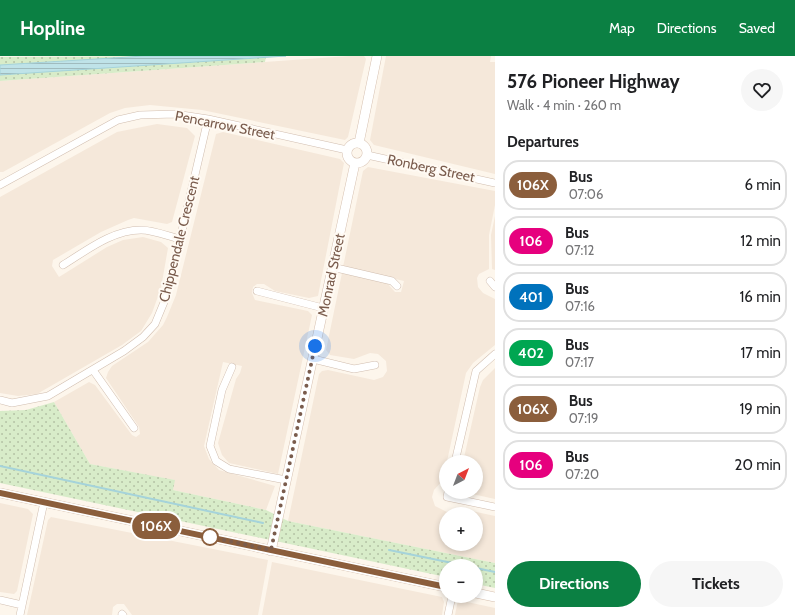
<!DOCTYPE html>
<html lang="en">
<head>
<meta charset="utf-8">
<style>
  :root { --surface:#fff; --page:#f6f6f6; --text:#202124; --muted:#757577; --line:#e0e0e0; --accent:#0b8043 }
  body { margin:0; font-family:Cabin,sans-serif; background:var(--page); color:var(--text); height:100vh; display:flex; flex-direction:column; font-size:15px; white-space:nowrap }
  * { box-sizing:border-box; margin:0 }
  p { font-size:13px; color:var(--muted) }
  .icon { flex:none; width:22px; height:22px; fill:none; stroke:currentColor; stroke-width:2; stroke-linecap:round; stroke-linejoin:round }
  .map { position:relative; flex:1; overflow:hidden }
  .sheet { display:flex; flex-direction:column; background:var(--surface); width:300px }
  .sheet>* { flex:none }
  .badge { padding:0 8px; border-radius:13px; font-size:14px; line-height:26px }
  .needle { width:26px; rotate:42deg }
  .controls { position:absolute; left:439px; top:399px; display:grid; gap:8px }
  .controls a { display:grid; place-items:center; width:44px; height:44px; border-radius:50%; background:var(--surface); box-shadow:0 2px 6px #0003; font-size:20px }
  .you { position:absolute; width:20px; height:20px; margin:-10px; border:3px solid #fff; border-radius:50%; background:#1a73e8; box-shadow:0 0 0 6px #1a73e833 }
  .map>.badge { position:absolute; translate:-50% -50%; box-shadow:0 0 0 2px #fff }
  h2 { padding:0 12px; font-size:15px; line-height:36px }
  .round { display:grid; place-items:center; flex:none; width:42px; height:42px; border-radius:21px; background:var(--page) }
  .summary { display:flex; align-items:center; justify-content:space-between; height:68px; padding:0 12px }
  h1 { font-size:19px; font-weight:700; line-height:30px }
  .cta { display:flex; gap:8px; margin-top:auto; padding:8px 12px }
  .cta a { flex:1; height:46px; border-radius:24px; background:var(--accent); color:#fff; font-size:16px; font-weight:700; line-height:46px; text-align:center }
  .cta a+a { background:var(--page); color:var(--text) }
  ul { padding:0; list-style:none }
  li { display:flex; align-items:center; gap:12px; height:50px; margin:0 8px 6px; padding:0 4px; border:2px solid var(--line); border-radius:16px }
  li div { flex:1 }
  li b { display:block; font-size:15px }
  li em { font-style:normal }
  li .badge { min-width:44px; font-weight:700; text-align:center }
  header { display:flex; align-items:center; gap:24px; box-sizing:border-box; height:56px; padding:0 20px; background:var(--accent); color:#fff }
  header strong { font-size:19px }
  nav { display:flex; gap:22px; margin-inline-start:auto; font-size:14px }
  main { display:flex; flex:1; min-height:0 }
  .map>svg:first-child { display:block }
  .residential { fill:#f5e8da; fill-rule:evenodd }
  .park { fill:url(#park-dots) }
  .water { fill:url(#water-rules); stroke:#a5d3da }
  .lines { fill:none; stroke-linecap:round; stroke-linejoin:round }
  .stream { stroke:#a5d3da; stroke-width:2 }
  .street-casing { stroke:#d1beb0; stroke-width:8 }
  .secondary-casing { stroke:#d6c0b0; stroke-width:10 }
  .street { stroke:#fff; stroke-width:7 }
  .secondary { stroke:#fff; stroke-width:9 }
  .line-casing { stroke:#fff; stroke-width:9 }
  .line { stroke:#8b5e3c; stroke-width:6 }
  .walk { stroke:#7a5c4d; stroke-width:4; stroke-dasharray:0 7.2 }
  .stop-dot { fill:#fff; stroke:#8b5e3c; stroke-width:2 }
  .labels { text-anchor:middle; dominant-baseline:central; stroke-width:4; stroke-linejoin:round; paint-order:stroke }
  .street-label { font-size:14px; fill:#7a5c4d; stroke:#fffaf3 }
</style>
</head>
<body>
<header>
<strong>Hopline</strong>
<nav><a>Map</a><a>Directions</a><a>Saved</a></nav>
</header>
<main>
<div class="map">
<svg width="495" height="559" viewBox="0 0 495 559">
  <defs>
    <pattern id="park-dots" width="8" height="8" patternUnits="userSpaceOnUse"><rect width="8" height="8" fill="#d8ecc9"/><path d="M2 2h.1M6 6h.1" fill="none" stroke="#b4c2a5" stroke-width="1.8" stroke-linecap="round"/></pattern>
    <pattern id="water-rules" width="6" height="5" patternUnits="userSpaceOnUse"><rect width="6" height="5" fill="#bfe3e8"/><path d="M0 2.5h6" fill="none" stroke="#a0bbbe"/></pattern>
  </defs>
  <rect width="100%" height="100%" fill="#fdf6ec"/>
  <path class="residential" d="M349,0H364L366,3L348,81L345,84L202,54L150,49L125,52L110,57L3,116H0V25Z
    M386,0H491L490,6H495V118L374,89L370,84Z
    M157,68L187,72L195,80L172,166L167,168L134,162L128,164L101,176L53,204L52,210L59,221L107,191L123,184L143,181L161,186L168,192L161,232L152,257L141,275L122,289L37,338L18,340L0,337V141L117,76Z
    M223,76L340,103L344,107L318,240L309,242L275,235L264,228H257L253,231L252,237L255,244L308,255L312,259L278,418L229,407L222,399L218,387L236,323L240,317L242,310L223,306L204,390L209,403L219,414L275,430L266,454L173,434L174,424L90,408L54,346L89,326L95,329L132,379L136,381L140,378L139,371L106,322L108,316L112,310L148,286L163,269L167,261L176,239L216,78Z
    M368,111L495,135V149L489,179V213L479,218L477,222L478,231L483,237L495,243V289L473,307L466,317L443,424L434,434L432,441L435,450L447,456L458,452L495,460V507L288,465L319,318L322,315L328,314L374,324L383,321L387,315L386,305L378,298L370,297L354,303L330,299L326,294L342,217L387,227L395,236H401L404,225L343,211L363,115ZM446,458H476V488H446Z
    M495,160V214L492,213L491,179Z
    M495,312V443L463,436H476V406H463L480,331L483,324Z
    M0,447L28,453L33,458L17,535L14,538L0,536Z
    M51,461L268,504L258,559H132L124,548H117L113,551L112,559H27L48,464Z
    M272,506L442,541L444,546L442,559H262Z
    M458,544L495,552V559H455Z"/>
  <path class="park" d="M266,0L265,6L0,25V1Z
    M54,346L90,408L175,424L173,434L266,454L288,465L495,507V532L476,528V510H446V521L0,427V355L26,354Z"/>
  <path class="water" d="M144,0H286L0,19V9Z"/>
  <g class="lines">
    <path class="stream" d="M0,410L263,467
      M389,494L467,510
      M476,512L495,516"/>
    <g class="street-casing">
      <path id="street" d="M367,99L495,127
        M0,129L118,64L140,59L175,58L208,63L347,94
        M63,209C86,195 112,174 141,174C153,174 168,180 180,183
        M332,211L392,225L397,230
        M490,225L495,231
        M257,235L323,252
        M313,303L354,313L375,309
        M232,311L222,334L210,390L216,405L229,413L286,424
        M93,314L134,372
        M0,344L12,347L48,340L124,295L143,281L155,268L167,239L208,63
        M455,406L476,315L495,298
        M448,436L447,441L495,451
        M0,544L22,549
        M122,558L123,559
        M20,559L44,446
        M448,559L452,540"/>
    </g>
    <g class="secondary-casing">
      <path id="secondary" d="M347 97a10 10 0 1 1 20 0a10 10 0 1 1-20 0Z
        M359,87L377,0
        M0,437L446,531
        M271,495L355,107
        M476,537L495,541"/>
    </g>
    <use href="#street" class="street"/>
    <use href="#secondary" class="secondary"/>
  </g>
  <g class="lines">
    <g class="line-casing">
      <path id="line" d="M0,437L446,531"/>
    </g>
    <use href="#line" class="line"/>
    <path class="walk" d="M210,481L271,494L315,290"/>
  </g>
  <circle class="stop-dot" cx="210" cy="481" r="8"/>
  <g class="labels">
    <g class="street-label">
      <text transform="translate(225 69) rotate(11)">Pencarrow Street</text>
      <text transform="translate(431 112) rotate(12)">Ronberg Street</text>
      <text transform="translate(179 183) rotate(-76)">Chippendale Crescent</text>
      <text transform="translate(331 219) rotate(-78)">Monrad Street</text>
    </g>
  </g>
</svg>
<div class="controls">
<a><svg class="needle" viewBox="-14 -14 28 28"><path d="M0-13l5 13h-10z" fill="#e53935"/><path d="M0 13l5-13h-10z" fill="#757577"/></svg></a>
<a>+</a>
<a>−</a>
</div>
<div class="you" style="left:315px;top:290px"></div>
<b class="badge" style="left:156px;top:470px;background:#8b5e3c;color:#fff">106X</b>
</div>
<section class="sheet">
<div class="summary"><div><h1>576 Pioneer Highway</h1><p>Walk · 4 min · 260 m</p></div><a class="round"><svg class="icon" aria-label="heart" viewBox="0 0 24 24"><path d="M12 20l-8-8c-3-5 5-10 8-4 3-6 11-1 8 4z"/></svg></a></div>
<h2>Departures</h2>
<ul>
<li><span class="badge" style="background:#8b5e3c;color:#fff">106X</span><div><b>Bus</b><p>07:06</p></div><em>6 min</em></li>
<li><span class="badge" style="background:#e6007e;color:#fff">106</span><div><b>Bus</b><p>07:12</p></div><em>12 min</em></li>
<li><span class="badge" style="background:#0072bc;color:#fff">401</span><div><b>Bus</b><p>07:16</p></div><em>16 min</em></li>
<li><span class="badge" style="background:#00a651;color:#fff">402</span><div><b>Bus</b><p>07:17</p></div><em>17 min</em></li>
<li><span class="badge" style="background:#8b5e3c;color:#fff">106X</span><div><b>Bus</b><p>07:19</p></div><em>19 min</em></li>
<li><span class="badge" style="background:#e6007e;color:#fff">106</span><div><b>Bus</b><p>07:20</p></div><em>20 min</em></li>
</ul>
<div class="cta"><a>Directions</a><a>Tickets</a></div>
</section>
</main>
</body>
</html>
